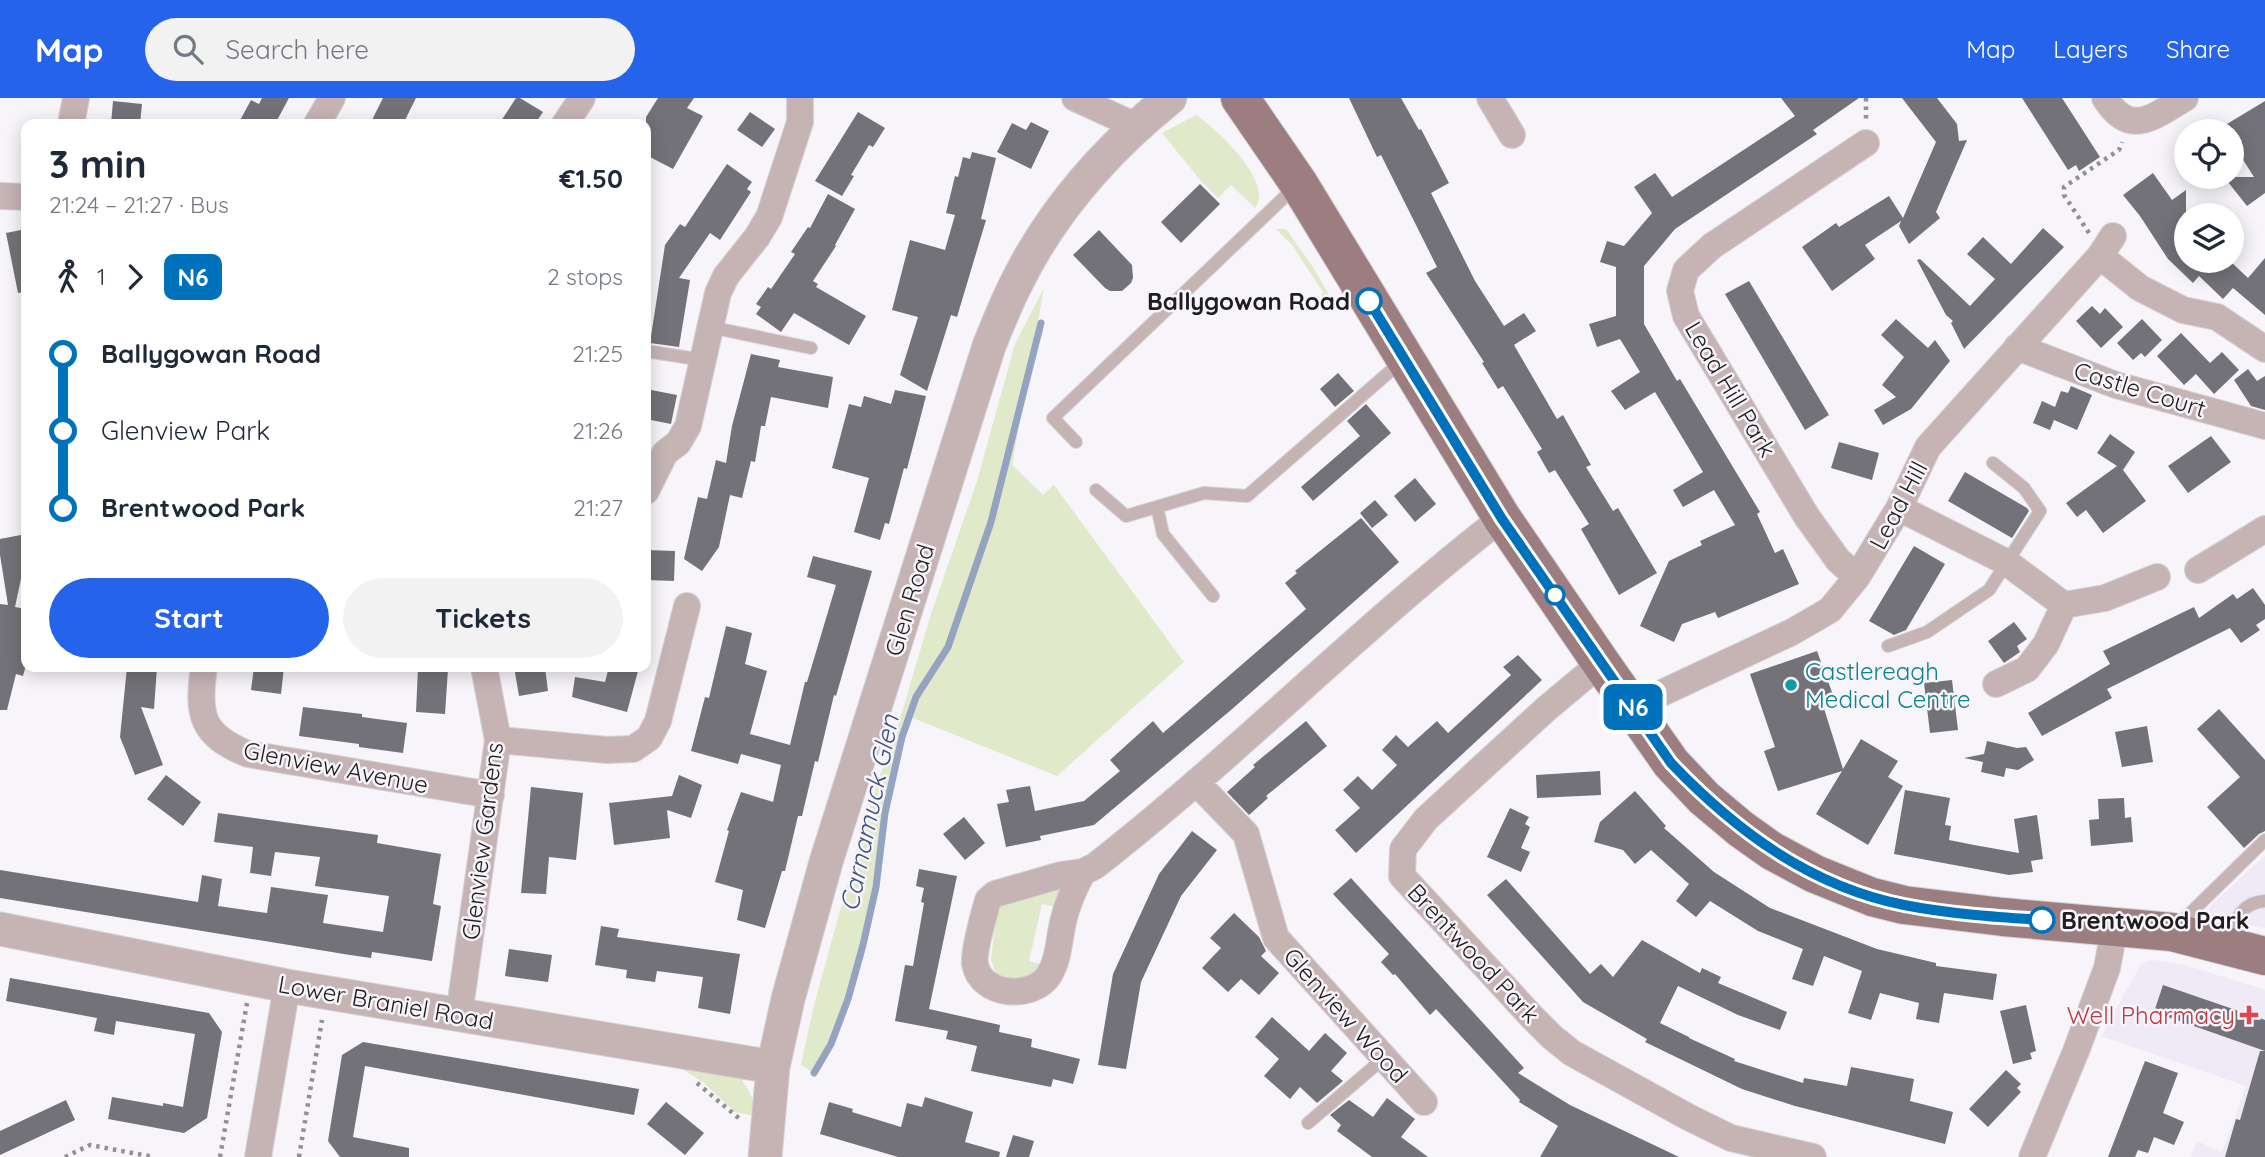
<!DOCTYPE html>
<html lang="en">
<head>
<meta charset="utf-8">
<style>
  :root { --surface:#fff; --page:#f2f2f3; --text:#1f2937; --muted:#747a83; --accent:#2563eb }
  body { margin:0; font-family:Quicksand,sans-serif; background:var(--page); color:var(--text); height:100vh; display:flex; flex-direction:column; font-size:26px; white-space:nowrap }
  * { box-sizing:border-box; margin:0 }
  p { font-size:23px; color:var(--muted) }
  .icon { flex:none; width:38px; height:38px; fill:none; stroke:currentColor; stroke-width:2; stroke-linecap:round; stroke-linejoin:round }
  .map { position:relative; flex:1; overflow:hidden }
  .side { position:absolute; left:21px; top:21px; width:630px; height:553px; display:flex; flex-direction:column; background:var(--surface); border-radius:14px; box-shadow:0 4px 18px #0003 }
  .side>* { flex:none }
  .badge { padding:0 14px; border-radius:10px; font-size:24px; line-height:46px }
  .controls { position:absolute; left:2174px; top:21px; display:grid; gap:14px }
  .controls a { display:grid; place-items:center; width:70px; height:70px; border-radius:50%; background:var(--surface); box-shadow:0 4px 18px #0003; font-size:35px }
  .map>.badge { position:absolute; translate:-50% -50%; box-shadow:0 0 0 4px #fff }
  .legs { display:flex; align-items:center; gap:10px; height:77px; padding:0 28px; font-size:23px }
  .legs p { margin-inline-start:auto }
  .headline { display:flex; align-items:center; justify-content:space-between; height:119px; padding:0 28px }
  h1 { font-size:38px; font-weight:700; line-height:52px }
  .action { display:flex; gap:14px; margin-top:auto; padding:14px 28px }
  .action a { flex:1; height:80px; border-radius:42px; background:var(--accent); color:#fff; font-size:28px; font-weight:700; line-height:80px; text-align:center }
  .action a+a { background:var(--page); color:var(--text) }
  ul { padding:0 28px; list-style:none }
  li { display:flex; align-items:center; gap:24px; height:77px; font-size:26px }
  li i { display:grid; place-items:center; width:10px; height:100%; margin:0 9px; background:currentColor }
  li i::after { content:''; width:18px; height:18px; margin:-9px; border:5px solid; border-radius:50%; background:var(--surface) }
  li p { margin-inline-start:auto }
  li:first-child i { background:linear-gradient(#0000 50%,currentColor 0) }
  li:last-child i { background:linear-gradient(currentColor 50%,#0000 0) }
  header { display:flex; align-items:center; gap:42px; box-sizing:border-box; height:98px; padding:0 35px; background:var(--accent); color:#fff }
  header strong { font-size:33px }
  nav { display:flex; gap:38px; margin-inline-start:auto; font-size:24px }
  .search { width:490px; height:63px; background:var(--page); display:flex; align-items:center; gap:18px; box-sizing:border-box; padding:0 24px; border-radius:38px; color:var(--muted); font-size:26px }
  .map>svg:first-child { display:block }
  .built { fill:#f0e9f6 }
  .green { fill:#e0e9ca }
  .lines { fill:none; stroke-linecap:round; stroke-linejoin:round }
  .stream { stroke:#94a3c0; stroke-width:7 }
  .building { fill:#737278 }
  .service-casing { stroke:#d4d2d7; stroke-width:14 }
  .minor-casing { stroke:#d4d2d7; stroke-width:28 }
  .tertiary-casing { stroke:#d4d2d7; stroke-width:35 }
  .primary-casing { stroke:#d4d2d7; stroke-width:40 }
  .path { stroke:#929094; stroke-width:4.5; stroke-dasharray:3.5 5; stroke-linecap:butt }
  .service { stroke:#c6b4b5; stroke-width:12 }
  .minor { stroke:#c6b4b5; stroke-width:26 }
  .tertiary { stroke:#c6b4b5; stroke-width:33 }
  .primary { stroke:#9c7d80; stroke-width:38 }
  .line-1-casing { stroke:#fff; stroke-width:16 }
  .line-1 { stroke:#0072bc; stroke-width:10 }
  .stop-1-dot { fill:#fff; stroke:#0072bc; stroke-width:3.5 }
  .culture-dot { fill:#0f9aa8; stroke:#f7f4fa; stroke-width:2.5 }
  .health-dot { fill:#e0444e; stroke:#f7f4fa; stroke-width:2.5 }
  .labels { text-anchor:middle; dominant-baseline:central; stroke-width:5; stroke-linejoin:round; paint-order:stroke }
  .stop-label { font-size:24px; font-weight:bold; fill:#1e1d1f; stroke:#f7f4fa; text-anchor:end }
  .street-label { font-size:24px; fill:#1e1d1f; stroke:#f7f4fa }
  .culture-label { font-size:24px; fill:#0d838f; stroke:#f7f4fa; text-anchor:start }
  .health-label { font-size:24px; fill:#be3a42; stroke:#f7f4fa; text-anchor:end }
  .water-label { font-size:26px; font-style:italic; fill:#3e537e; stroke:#f7f4fa }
</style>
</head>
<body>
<header>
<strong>Map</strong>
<div class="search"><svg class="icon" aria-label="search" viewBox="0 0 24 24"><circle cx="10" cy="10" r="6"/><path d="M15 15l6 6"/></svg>Search here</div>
<nav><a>Map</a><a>Layers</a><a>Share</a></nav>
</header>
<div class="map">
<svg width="2265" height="1059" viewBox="0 0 2265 1059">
  <rect width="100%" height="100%" fill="#f7f4fa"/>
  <path class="built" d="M2265,758V830L2208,818L2209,809Z
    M2152,862L2182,866L2265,892V1059H2191L2197,1043L2222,1054L2246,988L2101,938L2142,865Z"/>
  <path class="green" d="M1196,17C1216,30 1275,85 1255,110L1231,87L1218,100L1201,83L1162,35Z
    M1276,131H1286L1311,166L1334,205L1329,209L1321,197L1323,194L1292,147Z
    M1044,190L1012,367L1043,397L1054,387L1184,564L1057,678L913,620L902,640L885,715L877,785L863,847L833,942L814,975L801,967L813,911L864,725L902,614L931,516L977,383L1015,246Z
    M1053,790L1059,792V809L1042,806L1029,863L1044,867L1034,881L998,880L991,862L997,808Z
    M679,969L740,975C741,983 745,986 749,993C753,1001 754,1009 755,1018L735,1014L704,985Z"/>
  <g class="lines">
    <path class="stream" d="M814,975L831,946L848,901L863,847L876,789L885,715L902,639L916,599L948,549L991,424L1041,225"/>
  </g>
  <path class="building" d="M262,0H289L275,26H238L251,2L259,6Z
    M383,0H416L403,26H370Z
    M516,0H520L543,14L535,26H499Z
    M658,0H694L687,10L703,18L673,71L646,57V19Z
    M1349,0H1401L1419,32L1421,31L1449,85L1431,95L1475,183L1504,228L1524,215L1536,233L1514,247L1557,321L1563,317L1591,367L1586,369L1613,413L1618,410L1657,475L1619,497L1581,431L1589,426L1555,372L1549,375L1537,354L1542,351L1523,320L1503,288L1498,291L1482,265L1484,264L1426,175L1437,169L1381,57L1377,59Z
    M1781,0H1859L1813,32L1817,36L1675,131L1644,168V226L1677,283L1680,281L1760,414L1757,416L1775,455L1783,451L1799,486L1718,520L1715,514L1682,526L1674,544L1640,528L1669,463L1702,447L1700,443L1735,427L1714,392L1683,409L1673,392L1703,374L1655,294L1625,312L1611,293L1640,274L1620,241L1597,249L1589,226L1616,218V169L1600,164L1607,143L1624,148L1652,115L1634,89L1655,75L1672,99L1795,18Z
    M1902,0H1937L1957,26L1959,43L1967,42L1936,114L1940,120L1909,146L1899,128L1901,123L1865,147L1875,161L1832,193L1802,149L1836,125L1839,129L1889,98L1903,120L1936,44Z
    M2022,0H2062L2100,59L2079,73L2076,67L2068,72Z
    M113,3L142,6L140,26H111Z
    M2265,3V95L2247,108L2224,79H2254L2231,43V33H2225L2222,29Z
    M750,14L775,31L762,49L737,32Z
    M858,14L885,30L873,49L869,47L851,77L854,78L842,98L815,83Z
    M1031,24L1049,33L1031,71L997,54L1012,25L1026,32Z
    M972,54L996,60L981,121L986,122L957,219L951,217L927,293L900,277L918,219L892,212L910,142L945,152L955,117L946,115L955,78L958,79L963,59L970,61Z
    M727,66L752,84L747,91L751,94L720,142L710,135L679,180L690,182L679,249L650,245L665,147L680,126L685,129Z
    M2153,75L2172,102L2186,92V163H2230L2248,180L2265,160V217L2233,190L2223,201L2199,178L2193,185L2168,161L2140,118L2123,97Z
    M1200,86L1220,106L1181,145L1161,124Z
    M828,96L855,111L835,147L836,148L813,183L818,186L816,189L866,218L849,247L794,215L781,234L756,216L761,209L756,206L768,189L771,191L795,156L791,154L808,129L810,130Z
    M2043,130L2064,149L1964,251L1951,225L1953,223L1946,217L1917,162L1920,161L1970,208L1995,181L1967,156L1983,139L2011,166Z
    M26,131V194L18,195L6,135Z
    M1099,132L1132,167L1133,180L1131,185L1122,193H1110L1105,190L1073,157Z
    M1749,183L1829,317L1805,332L1725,196Z
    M2092,208L2100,216L2105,210L2123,229L2101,250L2076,223Z
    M1896,221L1928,250L1935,242L1950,263L1911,311L1883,327L1874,312L1896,299L1882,287L1904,259L1881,237Z
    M2142,221L2162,242L2145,259L2141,255L2133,262L2117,245Z
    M2181,235L2210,265L2222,254L2239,272L2214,296L2196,276L2184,287L2157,258Z
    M751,256L780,262L778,269L833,279L828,310L771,299L765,328H761L755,364L751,363L742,400L730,397L719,449L702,473L684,461L698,399L707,401L716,362L726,365L732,328Z
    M2248,271L2257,283L2265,278V312L2251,308L2234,282Z
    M1338,275L1354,293L1335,309L1320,291Z
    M2071,288L2092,297L2077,332L2054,322L2050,332L2033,325L2042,303L2055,309L2061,293L2068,295Z
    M646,291L677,297L671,326L646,321Z
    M895,292L926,298L907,371L904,370L889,426L885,425L880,442L854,434L869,380L832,370L849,306L861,309L864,298L891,306Z
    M1366,306L1391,335L1313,403L1301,389L1360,338L1347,323Z
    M2110,336L2135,354L2123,372L2146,403L2103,435L2086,412L2077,419L2066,405L2117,368L2097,355Z
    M2211,338L2231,364L2188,395L2168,368Z
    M1839,344L1879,355L1872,382L1831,370Z
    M1965,374L2027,410L2029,413L2012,440L1948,403Z
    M1415,380L1436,406L1415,424L1394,398Z
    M1375,402L1388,417L1372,430L1360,415Z
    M1361,420L1399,464L1231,612L1094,727L1040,738L1041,742L1006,749L997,706L1009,704L1006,692L1030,688L1035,713L1084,703L1120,673L1110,662L1153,623L1163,635L1306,511L1285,485L1297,475L1295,473Z
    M26,436V475L22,476L15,509L26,511V567L23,578L16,576L7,612H0V506L8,507L0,457V441Z
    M1914,448L1945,466L1906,532L1894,537L1869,523Z
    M646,452L675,453L674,483L646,482Z
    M813,458L872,473L836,598L834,597L818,664L815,663L802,718H798L785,773H782L765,830L737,822L743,792L715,784L729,733L727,732L741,694L773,704L781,667L741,656L738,666L691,653L705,599L709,600L726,528L752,535L745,566L767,573L750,636L790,647L805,584H807L836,487L807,479Z
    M2253,490L2265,507V521L2256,527L2260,532L2241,545L2230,530L2107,591L2112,600L2042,638L2028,615L2110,566L2103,553L2194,509L2199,520L2233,496L2237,501Z
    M2014,524L2027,541L2017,548L2020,554L2004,565L1988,543Z
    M1817,553L1833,597L1821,601L1843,671L1861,641L1898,663L1888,679L1903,688L1868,747L1816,716L1842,673L1778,693L1764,653L1775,649L1750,576Z
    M1518,557L1542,582L1356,755L1335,732L1360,710L1343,692L1358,678L1372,692L1397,667L1382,652L1396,637L1408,649L1437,623L1448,635L1511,577L1503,569Z
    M127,569H157L154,611L141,609L163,667L135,677L120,639Z
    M254,569H284L281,596L251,592Z
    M514,569H545L548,593L519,598Z
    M609,569H622L638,573L627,614L572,599L575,579L605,584Z
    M418,570L448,571L445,616L416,614Z
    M1952,582L1958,632L1930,635L1924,585Z
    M303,609L362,616V619L407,625L403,655L359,649V646L299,638Z
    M2219,611L2265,662V733L2259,736L2244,750L2207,709L2240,679L2197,631Z
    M1306,623L1327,648L1266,698L1268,700L1249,717L1227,694L1255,669L1253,667Z
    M2147,628L2153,664L2122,669L2115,634Z
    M1987,643L2017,650L2026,649L2034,662L2018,672L2006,670L2004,679L1981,674L1983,664L1964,660L1984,656Z
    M1600,673L1601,697L1537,700L1536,677Z
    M166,677L201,704L183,728L147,701Z
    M679,677L702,687L691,720L667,712L670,740L614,747L609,705L672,698Z
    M531,689L583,695L576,762L549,759L546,796L521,795Z
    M1905,692L1950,700L1945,727L1951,728L1949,742L1974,747L2019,755L2014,721L2037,717L2043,761L2031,763L2033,774L2009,777L1894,756Z
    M1635,693L1666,728L1664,730L1714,774L1770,810L1877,851L1936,865V868L1997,876L1993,902L1944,895L1939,925L1916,921L1919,905L1880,895L1871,922L1848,915L1862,873L1824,858L1813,888L1792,881L1803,851L1758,833L1710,803L1696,819L1676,803L1689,786L1651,752L1635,766L1623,752L1594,744L1600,724Z
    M2124,700L2125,720L2131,719L2133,744L2091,748L2089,722L2099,721L2098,701Z
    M1510,710L1529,719L1525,726L1530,729L1521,750L1530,754L1521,774L1487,759Z
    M218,715L378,737L377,745L441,756L433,806L441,808L432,863L372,854L371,860L350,857L0,800V772L198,804L202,777L222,781L218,808L267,815L271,789L328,797L323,825L383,834L389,798L315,788L320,759L275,754L271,778L250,775L253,749L214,744Z
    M964,719L985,745L965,762L943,736Z
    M1192,733L1217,752L1181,798L1141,884L1126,971L1098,967L1113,876L1159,776Z
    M919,771L957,778L929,911L1000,927L999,934L1032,941L1031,949L1080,961L1073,986L1053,981L1051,989L971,973L977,948L946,941L948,933L895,923L905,867L913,868L924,805L921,804L924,790L916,788Z
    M1351,780L1524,970L1518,975L1570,1007L1679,1059H1540L1558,1028L1519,1004L1520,1002L1436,911L1430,917L1395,876L1393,877L1381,864L1389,856L1333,796Z
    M1506,781L1590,876L1601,866L1613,879L1642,842L1700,875L1702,870L1721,879L1718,885L1787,914L1780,932L1738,917L1678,888L1660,925L1689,939V940L1735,961L1734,963L1803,985L1804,980L1847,988L1851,969L1914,981L1910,1003L1953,1014L1945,1046L1795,1008L1742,991L1645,944L1647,941L1583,904L1487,797Z
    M1234,815L1259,839L1266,853L1261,858L1279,875L1259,897L1241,881L1228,894L1202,870L1221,850L1210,840Z
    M601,828L619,831L617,839L740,856L730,916L698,910L703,879L657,873L655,884L626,880L627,872L595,867Z
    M509,851L552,857L548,884L505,878Z
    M10,880L209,915L222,934L207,1020L184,1035L108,1021L112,999L163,1008V1005L183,1009L195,936L116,923L114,937L94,933L97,920L6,903Z
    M2163,887L2265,922V953L2154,914Z
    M2026,907L2036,953L2030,955L2032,961L2013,966L2000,913Z
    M1272,919L1309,953L1325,935L1347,955L1331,973L1343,983L1317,1005L1300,989L1290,1001L1264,978L1279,961L1255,939Z
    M363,944L639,991L634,1017L365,968L353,1039L409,1050V1059H340L328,1043L342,957Z
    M2260,953H2265V1059H2225L2236,1021L2240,1022Z
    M2145,963L2178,975L2163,1015L2184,1024L2174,1047L2154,1039L2148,1055L2138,1052L2135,1059H2108Z
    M2006,972L2021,986L2017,990L2021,994L1988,1029L1969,1011Z
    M925,999L973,1014L965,1044L1000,1054L999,1059H898L820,1036L829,1004L853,1011L852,1014L901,1029L907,1005L922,1009Z
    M1387,1000L1415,1021L1401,1039L1428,1059H1372L1337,1033L1341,1027L1330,1017L1349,1002L1373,1019Z
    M66,1002L75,1022L0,1057V1033Z
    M666,1004L704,1035L685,1057L647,1026Z
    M1013,1037L1034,1043L1029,1059H1006Z"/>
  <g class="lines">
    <g class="service-casing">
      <path id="service" d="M710,229L811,250
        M646,253L703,262
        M1076,344L1053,320L1295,89
        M1096,392L1126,418L1204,395L1247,398L1403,262
        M1157,409L1163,436L1213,498
        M1888,548L1927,534L1989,492L2040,413L2024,390L1993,365
        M2175,830L2265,742
        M2227,846C2235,824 2239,805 2265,803
        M1308,1025L1384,960"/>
    </g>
    <g class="minor-casing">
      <path id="minor" d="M1075,0L1136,28
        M1490,0L1512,37
        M2105,0C2130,40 2153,19 2185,0
        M71,26L76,0
        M317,26L332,0
        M565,26L582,0
        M0,98L26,99
        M2100,158L2140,190L2183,212L2217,219L2265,251
        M2017,249L2116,287L2265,328
        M646,393L665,355L678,345L688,328L718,195L726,178L757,139L769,119L800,24V0
        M1899,410L2006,464L2064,507L2105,500L2157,479
        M2198,472L2265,431
        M1857,479L1838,462L1807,419L1686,218L1680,193L1686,172L1712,148L1866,45
        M1601,565L1546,611L1426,721L1403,751L1402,778L1532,919L1552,939L1572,955L1690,1020L1731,1040L1813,1059
        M204,569C197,617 201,637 248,656L491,697
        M1996,586L2027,571L2046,546L2064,507
        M1632,609L1792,534L1830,512L1857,479L1899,410L1928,349L2100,158L2113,138
        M498,642L607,652L633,651L649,640L658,623L687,508
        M1196,684L1246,736L1276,840L1424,1004
        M1083,774C1074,790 1067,806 1063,824C1059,841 1059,861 1049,877C1033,902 981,899 975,866C973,854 984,816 988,802L995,796L1061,777L1083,774L1095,768C1236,658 1361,529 1502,420
        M459,917L498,642L484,569
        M258,1059L287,888
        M2032,1059L2076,953L2107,870L2115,827"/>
    </g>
    <g class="tertiary-casing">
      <path id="tertiary" d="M0,831L287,888L773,969
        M765,1059L773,969L788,901L826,764L989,248C998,226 1006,205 1017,184C1053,111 1107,51 1170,0"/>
    </g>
    <g class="primary-casing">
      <path id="primary" d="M1240,0L1299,86L1502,420L1601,565L1671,665L1704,700L1741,731L1772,753L1815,776L1872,799L1904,807L2003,819L2172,834L2265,858"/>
    </g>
    <path class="path" d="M1866,0V23
      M2089,135L2064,97V89L2119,52L2122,44
      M697,985L741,1022
      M65,1059L90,1047L154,1059
      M220,1059L247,905
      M299,1059L322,922"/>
    <use href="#service" class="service"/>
    <use href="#minor" class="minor"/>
    <use href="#tertiary" class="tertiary"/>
    <use href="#primary" class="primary"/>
  </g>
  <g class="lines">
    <g class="line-1-casing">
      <path id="line-1" d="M1369,203L1502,421L1671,665C1736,733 1810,788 1904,807C1950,816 1996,819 2042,822"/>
    </g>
    <use href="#line-1" class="line-1"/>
  </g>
  <g class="stop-1-dot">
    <circle cx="1369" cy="203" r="12"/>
    <circle cx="1555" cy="497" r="9"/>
    <circle cx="2042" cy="822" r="12"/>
  </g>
  <circle class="culture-dot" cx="1791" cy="587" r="7"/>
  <path class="health-dot" d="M2245.5 906.5h7v7h7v7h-7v7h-7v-7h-7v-7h7z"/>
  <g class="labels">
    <g class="stop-label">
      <text x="1350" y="203">Ballygowan Road</text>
      <text x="2061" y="822" text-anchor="start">Brentwood Park</text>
    </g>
    <g class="street-label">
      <text transform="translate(1731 291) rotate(59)">Lead Hill Park</text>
      <text transform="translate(2140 291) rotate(17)">Castle Court</text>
      <text transform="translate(1898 407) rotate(-62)">Lead Hill</text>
      <text transform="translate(909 502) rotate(-73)">Glen Road</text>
      <text transform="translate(336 669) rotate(11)">Glenview Avenue</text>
      <text transform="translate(482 743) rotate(-83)">Glenview Gardens</text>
      <text transform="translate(1474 855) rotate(47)">Brentwood Park</text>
      <text transform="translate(386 904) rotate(10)">Lower Braniel Road</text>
      <text transform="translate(1346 917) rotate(48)">Glenview Wood</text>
    </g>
    <g class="culture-label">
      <text x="1805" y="573">Castlereagh<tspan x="1805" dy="28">Medical Centre</tspan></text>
    </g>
    <g class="health-label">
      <text x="2235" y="917">Well Pharmacy</text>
    </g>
    <g class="water-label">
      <text transform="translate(869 715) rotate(-78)">Carnamuck Glen</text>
    </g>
  </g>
</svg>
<div class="controls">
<a><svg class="icon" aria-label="locate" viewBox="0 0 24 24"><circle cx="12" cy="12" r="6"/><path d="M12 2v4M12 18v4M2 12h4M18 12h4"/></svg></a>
<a><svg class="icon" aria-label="layers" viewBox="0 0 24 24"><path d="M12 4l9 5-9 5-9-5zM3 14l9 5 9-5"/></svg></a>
</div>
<b class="badge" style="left:1633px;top:609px;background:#0072bc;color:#fff">N6</b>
<section class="side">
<div class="headline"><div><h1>3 min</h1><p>21:24 – 21:27 · Bus</p></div><b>€1.50</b></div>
<div class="legs"><svg class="icon" aria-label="walk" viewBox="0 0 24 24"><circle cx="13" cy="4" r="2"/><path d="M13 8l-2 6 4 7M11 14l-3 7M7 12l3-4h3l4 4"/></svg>1<svg class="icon" aria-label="forward" viewBox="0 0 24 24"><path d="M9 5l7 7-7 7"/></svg><b class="badge" style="background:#0072bc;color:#fff">N6</b><p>2 stops</p></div>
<ul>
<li><i style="color:#0072bc"></i><b>Ballygowan Road</b><p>21:25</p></li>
<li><i style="color:#0072bc"></i><span>Glenview Park</span><p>21:26</p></li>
<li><i style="color:#0072bc"></i><b>Brentwood Park</b><p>21:27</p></li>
</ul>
<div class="action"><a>Start</a><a>Tickets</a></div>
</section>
</div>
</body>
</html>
